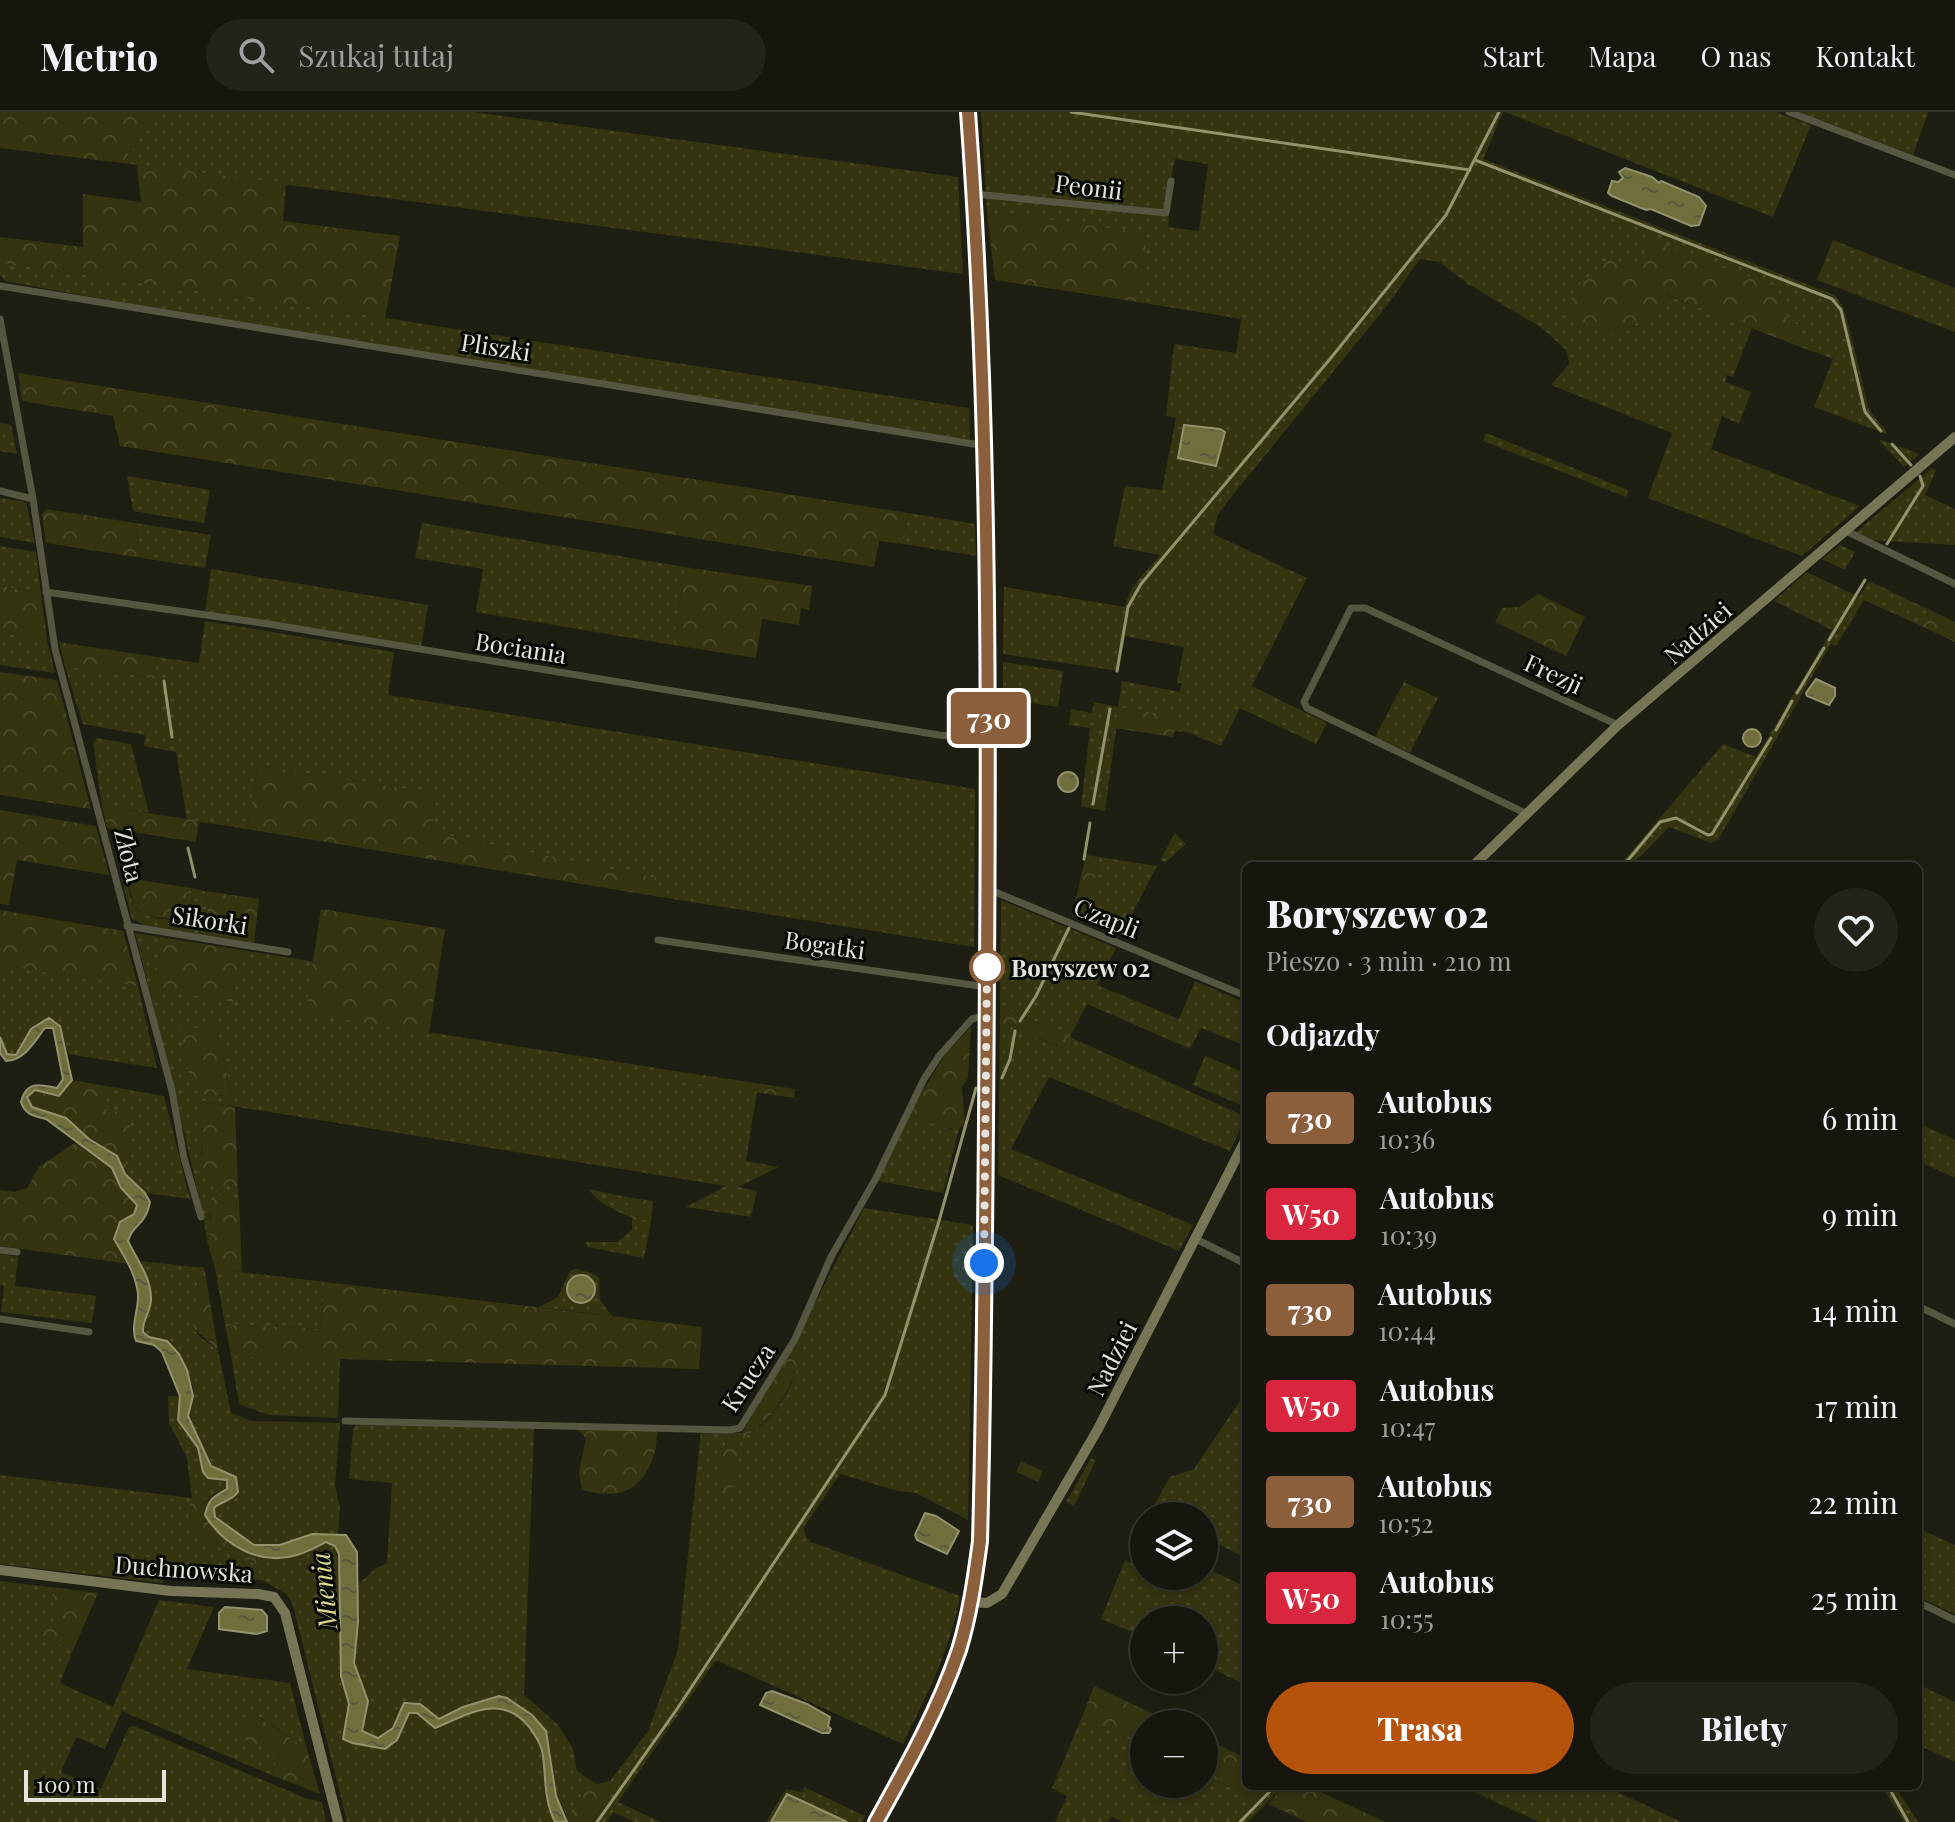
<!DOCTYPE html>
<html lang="pl">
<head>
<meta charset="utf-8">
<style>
  :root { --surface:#16160e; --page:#23231c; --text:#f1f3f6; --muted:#9e9f9e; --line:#35352e; --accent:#b45309 }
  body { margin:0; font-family:"Playfair Display",serif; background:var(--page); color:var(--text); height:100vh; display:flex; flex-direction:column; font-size:30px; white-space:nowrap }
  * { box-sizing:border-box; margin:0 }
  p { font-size:26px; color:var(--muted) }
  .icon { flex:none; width:44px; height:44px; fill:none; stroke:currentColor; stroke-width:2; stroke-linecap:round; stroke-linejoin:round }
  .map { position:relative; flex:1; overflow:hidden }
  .panel { position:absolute; left:1242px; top:750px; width:680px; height:928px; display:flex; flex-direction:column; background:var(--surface); border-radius:12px; box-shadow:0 4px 12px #0003,0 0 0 2px var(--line) }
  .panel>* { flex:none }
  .badge { padding:0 16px; border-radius:6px; font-size:28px; line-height:52px }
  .controls { position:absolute; left:1130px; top:1390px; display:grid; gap:16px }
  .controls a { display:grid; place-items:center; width:88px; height:88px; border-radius:50%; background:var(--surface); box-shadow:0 4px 12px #0003,0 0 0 2px var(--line); font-size:40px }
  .scale { position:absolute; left:24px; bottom:20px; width:142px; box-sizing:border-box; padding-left:8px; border:4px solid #e4e4dc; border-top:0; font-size:22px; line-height:28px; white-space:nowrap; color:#e4e4dc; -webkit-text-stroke:6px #080804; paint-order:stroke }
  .you { position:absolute; width:40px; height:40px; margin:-20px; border:6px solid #fff; border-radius:50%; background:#1a73e8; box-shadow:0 0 0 12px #1a73e833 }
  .map>.badge { position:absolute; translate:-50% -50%; box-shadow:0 0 0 4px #fff }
  h2 { padding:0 24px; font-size:30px; line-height:72px }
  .round { display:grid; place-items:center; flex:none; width:84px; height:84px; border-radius:42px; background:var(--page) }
  .overview { display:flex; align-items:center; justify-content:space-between; height:136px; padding:0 24px }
  h1 { font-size:38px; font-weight:800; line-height:60px }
  .button { display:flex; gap:16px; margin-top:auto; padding:16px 24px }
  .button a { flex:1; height:92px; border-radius:48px; background:var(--accent); color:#fff; font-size:32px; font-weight:800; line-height:92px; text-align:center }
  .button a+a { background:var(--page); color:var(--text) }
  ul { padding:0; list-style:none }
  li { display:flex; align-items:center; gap:24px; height:96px; padding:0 24px }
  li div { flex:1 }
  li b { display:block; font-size:30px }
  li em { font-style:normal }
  li .badge { min-width:88px; font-weight:700; text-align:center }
  header { display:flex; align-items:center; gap:48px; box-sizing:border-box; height:112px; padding:0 40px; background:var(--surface); border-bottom:2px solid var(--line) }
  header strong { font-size:38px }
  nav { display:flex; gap:44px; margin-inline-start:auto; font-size:28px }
  .search { width:560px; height:72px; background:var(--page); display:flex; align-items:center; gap:20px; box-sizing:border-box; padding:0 28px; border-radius:44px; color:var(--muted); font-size:30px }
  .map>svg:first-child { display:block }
  .grass { fill:url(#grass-dots); fill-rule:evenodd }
  .forest { fill:url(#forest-crowns) }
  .garden { fill:#343411 }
  .water { fill:url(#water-ripples); stroke:#92926d; stroke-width:2 }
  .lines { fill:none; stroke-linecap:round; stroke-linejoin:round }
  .stream { stroke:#92926d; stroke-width:3 }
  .street { stroke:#565642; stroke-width:7 }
  .secondary { stroke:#767656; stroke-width:10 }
  .line-casing { stroke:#fff; stroke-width:18 }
  .line { stroke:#8b5e3c; stroke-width:12 }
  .walk { stroke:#e4e4dc; stroke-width:8; stroke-dasharray:0 14.4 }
  .stop-dot { fill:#fff; stroke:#8b5e3c; stroke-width:4 }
  .labels { text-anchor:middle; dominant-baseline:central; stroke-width:6; stroke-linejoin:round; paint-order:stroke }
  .street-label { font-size:24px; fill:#e4e4dc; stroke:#080804 }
  .stop-label { font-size:24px; font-weight:bold; fill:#e4e4dc; stroke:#080804; text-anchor:start }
  .water-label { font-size:26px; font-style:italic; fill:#dcdc8e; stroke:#080804 }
</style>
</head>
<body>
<header>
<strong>Metrio</strong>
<div class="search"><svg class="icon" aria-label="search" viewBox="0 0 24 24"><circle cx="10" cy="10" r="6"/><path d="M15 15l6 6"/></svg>Szukaj tutaj</div>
<nav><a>Start</a><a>Mapa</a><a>O nas</a><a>Kontakt</a></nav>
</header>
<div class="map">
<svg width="1955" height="1710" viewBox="0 0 1955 1710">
  <defs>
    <pattern id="grass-dots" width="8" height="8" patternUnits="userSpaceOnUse" patternTransform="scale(2)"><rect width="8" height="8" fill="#343411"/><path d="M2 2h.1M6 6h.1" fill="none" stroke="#484828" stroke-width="1.8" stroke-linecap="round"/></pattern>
    <pattern id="forest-crowns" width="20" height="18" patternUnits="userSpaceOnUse" patternTransform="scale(2)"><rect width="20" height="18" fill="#343411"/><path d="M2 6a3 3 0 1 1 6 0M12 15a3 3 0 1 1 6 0" fill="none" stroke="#484828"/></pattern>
    <pattern id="water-ripples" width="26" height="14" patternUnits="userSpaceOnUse" patternTransform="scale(2)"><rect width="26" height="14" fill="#6f6f3e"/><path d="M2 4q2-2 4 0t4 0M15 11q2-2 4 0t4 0" fill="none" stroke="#5a5a40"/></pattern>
  </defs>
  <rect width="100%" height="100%" fill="#1e1e12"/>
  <path class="grass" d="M151,0H473L958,65L963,162L122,51L140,27Z
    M981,0H1503L1483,47L1835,183L1843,195L1851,223L1869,298L1889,323L1814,295L1833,247L1795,233L1802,215C1789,209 1783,204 1778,191L1650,127L1618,224L1655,198L1666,183L1752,216L1733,265L1727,263L1725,270L1751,280L1739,312L1722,304L1711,337L1860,394L1802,444L1648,386L1672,321L1551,273L1569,252L1567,239L1542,216L1468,172L1439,150L1420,147L1385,196L1228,389L1218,403L1213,422L1307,466L1252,574L1327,611L1316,632L1240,596L1221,634L1186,620L1174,619L1176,605L1119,595L1105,699L1081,694L1090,616L1069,613L1071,597L1092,601L1094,590L1118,595L1122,569L1180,580L1182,571H1177L1184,535L1125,524L1119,559L1003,542L1004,475L1125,495C1130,474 1146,459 1160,443L1113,434L1125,374L1162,378L1176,306L1166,304L1174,232L1236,241L1241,207L1138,190L1146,121L987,100ZM1175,47L1208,52L1199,119L1168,115L1169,105L1162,103L1168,66H1171Z
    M1505,0H1776L1811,13L1773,105Z
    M1799,0H1926L1928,1L1913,43Z
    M1833,128L1955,176V220L1817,168Z
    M0,151L385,206L969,296L970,328L124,191L5,169L0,163Z
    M0,311L11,313L17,342L0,339Z
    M1486,321L1628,378L1626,385L1483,329Z
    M1878,327L1915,340L1919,343L1904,355Z
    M1932,356L1936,359L1925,383L1955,397V433L1870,428L1855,421Z
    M127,364L210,378L204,411L133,399Z
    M0,386L26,390L35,431L0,425Z
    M908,401L975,412L976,444L903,432Z
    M135,411L211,423L205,456L142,446Z
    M422,411L685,455L673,533L476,500L483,457L415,446Z
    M1840,433L1855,440L1845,458L1822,447Z
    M0,434L36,440L41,481L0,474Z
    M211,457L428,493L421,535L205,500Z
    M1807,460L1859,485L1869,469L1930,498L1921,514L1864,488L1836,534L1831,532L1718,728L1711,731L1669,715L1631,754H1619L1723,632L1756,645L1832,518L1774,489Z
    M205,509L394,540L388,583L975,677L974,835L654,784L655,766L431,720L436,682L258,653L247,717L187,708L176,640L144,634L145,623L83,612L65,554L154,566L157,545L199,551Z
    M0,521L47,528L55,561L0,553Z
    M1003,550L1063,559L1058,595L1003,587Z
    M1404,570L1438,586L1410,641L1375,625Z
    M97,626L131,632L149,701L102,694L93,631Z
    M1175,721L1186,732L1166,750L1160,748Z
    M1099,745L1157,754L1125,815L1103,808L1093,800L1092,787Z
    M121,765L127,766C129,774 130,785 133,792C141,809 178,808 195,810L191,776L205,779L211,824L148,814L132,807Z
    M1001,788L1116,836L1097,873L1179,907L1195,869L1246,891V934L1201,916L1190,937L1087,892L1070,925L1246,1005L1230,1039L1049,965L1011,1037L1193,1113L1179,1139L998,1063L1000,910L1063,936L1069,925L1000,894Z
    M135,821L166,826L149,876L233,889L241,838L315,850L306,901L682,960V969L757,980L746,1049L779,1055L738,1075L757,1079L751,1105L686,1095L726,1074L201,989V1042L212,1071L238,1076L239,1087L212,1082L209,1104L213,1116L207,1128C202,1093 193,1060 185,1025C169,957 152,889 135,821ZM215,912L232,983L231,984L205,983L196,978L180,916L193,917Z
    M0,853L138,874L157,956L68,942L60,914L55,908L31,917L16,943L7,942L0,925Z
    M1205,944L1246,961V995L1193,973Z
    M100,973L164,984L190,1087L145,1081L125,1062C133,1041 133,1026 128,1004L104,997Z
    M909,1002L950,1017H959L943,1081L878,1069Z
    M1918,1011L1955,1028V1066L1918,1049Z
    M589,1077L626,1085L632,1106L651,1109L644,1146L588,1135L585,1130H617L632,1118V1106C617,1099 596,1091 589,1077Z
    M864,1096L973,1113L968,1408L916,1381L894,1378L840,1362L804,1415L805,1423L811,1430L960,1484C950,1539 927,1582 903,1632L716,1548L618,1690L660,1710H635L613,1700L607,1710H592L609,1686L610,1669L648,1619L678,1538L701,1319L729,1320L721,1346V1378L730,1379C742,1360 730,1351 740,1331C746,1322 755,1318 764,1311C784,1293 800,1259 803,1233L796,1228Z
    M0,1142L18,1145L15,1174L96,1184L92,1211L1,1200L4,1174L0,1173Z
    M141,1149L195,1155L198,1176L193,1216L201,1226L218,1238L231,1301L251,1309L340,1311L335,1373L340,1395L338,1422H312L280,1433H254L215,1405L214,1396C221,1389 232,1389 238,1380L211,1354L188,1304L193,1284V1273L143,1220C142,1210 148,1205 150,1195C154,1181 145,1163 141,1149Z
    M215,1157L325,1170L320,1217L225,1212Z
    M576,1157L592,1161L599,1166L600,1188L612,1204L539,1195L558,1185L570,1159Z
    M231,1244L340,1247L338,1306L269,1303L239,1292Z
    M1246,1280V1446L1204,1425V1404L1149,1402L1170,1365L1194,1357Z
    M168,1284H180L178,1308L198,1336L203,1360L209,1366H223L228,1372L227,1377L214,1382L208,1388L192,1387L257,1452L256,1443H297L326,1430L335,1434L339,1442L341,1564L349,1592L344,1627L352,1631L385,1637L406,1612L408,1601H416L435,1616C469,1602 502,1580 530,1616C536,1625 542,1633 543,1644C546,1667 544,1688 555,1710H347L292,1490L285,1481L262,1468L164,1467L163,1471L0,1452V1363L192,1386L187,1346L169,1311Z
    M358,1311L534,1315L524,1583L558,1613L573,1637L577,1659L592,1669L567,1704L556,1684L550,1636L507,1586L464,1595L438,1607L420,1592L404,1591L392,1616L378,1626L361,1620L367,1589L354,1551L358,1510L356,1474L375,1457L387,1451L392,1371L349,1367L353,1317Z
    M1091,1346L1096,1348L1074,1394L1066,1390Z
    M1918,1416L1955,1433V1502L1918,1485Z
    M1125,1448L1144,1457V1464H1204V1455L1246,1475V1573L1204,1553V1508H1144V1525L1101,1507Z
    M0,1469L51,1475L58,1499L57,1507L47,1514L43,1529L74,1536L60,1571L113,1595L159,1488L214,1495L187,1557L290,1571L307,1637L255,1602L244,1606L280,1641L271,1663L122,1599L105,1637L76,1625L61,1660L101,1677L129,1615L134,1614L308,1687L322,1690L326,1710H0Z
    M1918,1572L1955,1590V1650L1918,1633Z
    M1082,1605L1144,1634V1672H1204V1663L1254,1687L1266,1674H1284L1248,1710H1123L1111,1704L1108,1710H1055L1067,1684L1052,1676Z
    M1461,1674H1605L1681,1710H1539Z
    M1881,1674H1895L1918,1710H1904Z
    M804,1675L865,1704L862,1710H766L786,1677L802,1680Z"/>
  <path class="forest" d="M0,0H151L140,27L122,51L0,36Z
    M137,53L286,71L283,109L400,124L385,206L0,151V125L83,135V82L141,90Z
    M987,100L1147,121L1138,190L995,168Z
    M1649,127L1778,175C1779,196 1783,206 1802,215L1795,233L1667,183L1655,198L1618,224L1560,202L1579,173L1608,147L1638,157Z
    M18,261L908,401L903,432L879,429L874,455L120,334L113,304L22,289Z
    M47,397L135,411L142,446L46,431L42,402Z
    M685,455L812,474L809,498L801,496L799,513L762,507L756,546L673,533Z
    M0,474L41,481L47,528L0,521Z
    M1538,482L1585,505L1566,544L1495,510L1502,496L1519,495Z
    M1930,498L1955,510V530L1921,514Z
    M59,530L157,545L155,566L65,554Z
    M0,560L57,568L91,697L0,683Z
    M1118,595L1177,605L1173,625L1115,616Z
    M258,653L437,682L431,720L656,766L654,784L247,717Z
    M102,694L199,709L196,730L107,716Z
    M0,698L96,714L109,763L17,748L9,793L0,792Z
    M1086,743L1099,745L1092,787L1093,800L1103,808L1125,815L1121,823L1072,804Z
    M127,766L191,776L195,811L144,803L134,794Z
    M205,779L259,787L254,831L211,824Z
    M321,797L445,817L429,921L305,901Z
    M0,798L123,819L138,874L0,853Z
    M166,826L241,838L233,890L149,876Z
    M1000,894L1069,925L1064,936L1000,910Z
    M215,912L232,984L205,983L196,978L186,953L179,915L193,917Z
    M971,915L968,966L962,975L965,1012L959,1017C936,1017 929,1007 909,1002L944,944Z
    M682,960L795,977L794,986L682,969Z
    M72,968L100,973L105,997L128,1003C133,1026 133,1040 125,1062L117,1044L89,1027L66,1006L32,995L27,985L35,977L59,984Z
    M200,989L235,995L238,1076L212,1071L202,1058Z
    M76,1030L112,1056L121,1076L137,1094L135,1102C131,1105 127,1107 123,1110C104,1122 121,1139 130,1152L0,1134V1078L14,1080L27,1076L39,1055Z
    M213,1082L239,1087L242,1160L215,1157L207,1128L213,1116C209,1104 207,1093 213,1082Z
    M626,1085L653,1089L651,1109L632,1107Z
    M195,1155H204L218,1238L193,1216L198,1176Z
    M325,1170L702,1215L699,1257L231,1244L225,1212L320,1217Z
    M796,1228L803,1233L804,1240C796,1264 782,1294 763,1311C755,1318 745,1322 740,1332C732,1348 742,1366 730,1380L721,1379V1346L729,1320L742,1321Z
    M577,1317L658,1318C656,1326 657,1335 654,1343C642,1380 618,1388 582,1378L579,1360L586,1326Z
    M192,1386L208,1388L205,1403L248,1441L256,1443L257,1453C224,1440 207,1434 188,1404Z
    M51,1475L98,1481L74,1536L43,1529L37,1522L39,1516L47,1514L57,1507V1498Z
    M1094,1574L1174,1612H1144V1634L1082,1605Z
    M254,1602L307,1637L320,1682L271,1663L280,1641L243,1627L238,1616L244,1606Z
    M1204,1626L1246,1646V1674H1266L1254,1687L1204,1663Z
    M592,1669L597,1672L610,1669L609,1686L592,1710H567V1704Z
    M1284,1674H1308L1385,1710H1307L1268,1692Z"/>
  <path class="garden" d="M1021,1349L1043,1359L1038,1370L1016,1360Z"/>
  <path class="water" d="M1625,56L1652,65L1659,71L1661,69L1699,85L1706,94L1699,113L1691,114L1651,97L1646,98L1612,84L1608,81L1612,69L1618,70L1623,66L1619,60Z
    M1184,313L1220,317L1225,320L1216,354L1178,346Z
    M1816,567L1835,576V584L1829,593L1807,584L1806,581Z
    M1743 626a9 9 0 1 1 18 0a9 9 0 1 1-18 0Z
    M1058 670a10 10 0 1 1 20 0a10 10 0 1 1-20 0Z
    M49,906L60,914L72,968L59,984L35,978L27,985L32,995L66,1006L89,1027L117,1044L125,1062L145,1081L150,1090C145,1115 133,1111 128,1129C137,1148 152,1166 151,1189C150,1201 142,1208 143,1220L149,1225L167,1229L179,1242L187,1258L193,1284L188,1304L211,1354L236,1365L238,1380C232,1389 221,1389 214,1396L215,1405L254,1433H280L312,1422L346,1423L357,1440L358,1510L354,1551L368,1589L362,1619L378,1626L393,1616L404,1591L420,1592L439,1607L463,1595L499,1584L507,1586L532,1603L546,1619L556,1684L567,1710H555C544,1688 546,1667 543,1644C542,1633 536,1625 530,1616C502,1580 469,1602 435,1616L417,1601H409L397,1628L385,1637L352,1631L343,1627L349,1592L341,1564L339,1442L335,1434L326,1430C316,1435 307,1440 297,1443C260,1454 224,1434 205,1403C209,1386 213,1385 227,1377V1368L208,1366L203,1360L198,1336L178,1308L180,1284L162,1240L154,1233L136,1229C130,1214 139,1198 138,1182C136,1162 124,1144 114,1127L120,1110L134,1102L137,1093L121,1076L112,1056L46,1007C34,1004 25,1003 21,990C26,969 39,972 57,976L63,967L53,916H45C34,930 25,948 6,949L0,941V925L7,942L16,943L31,917Z
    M567 1177a14 14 0 1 1 28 0a14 14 0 1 1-28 0Z
    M925,1401L936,1404L959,1419L947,1442L917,1428L915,1423Z
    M225,1495L262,1498L267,1504V1519L257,1522L219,1517V1501Z
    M772,1579L807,1592L830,1605L828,1614L831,1617L829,1621H822L760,1593L766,1581Z
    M787,1682L847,1710H771Z"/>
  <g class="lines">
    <path class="stream" d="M1071,0L1470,58
      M1475,48L1832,187L1841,198L1865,300L1881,319
      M1892,332L1911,353
      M1887,432L1923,374L1920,364
      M1829,528L1865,468
      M1117,559L1128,495L1141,472L1330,247L1446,103L1499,0
      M164,569L172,625
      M1797,581L1824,536
      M1776,618L1792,589
      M1093,692L1110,597
      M188,736L195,765
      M1084,747L1090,711
      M1623,754L1660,710L1676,706L1708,723L1712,722L1771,626
      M1020,909L1036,884L1069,816
      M1002,966L1010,947L1015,919
      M1888,1674L1908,1710
      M597,1710L677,1597L885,1283L939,1109L976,976
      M1240,1710L1275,1674"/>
    <path class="street" d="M1789,0L1955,63
      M974,82L1166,101L1171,69
      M0,174L986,334
      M0,207L33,387L55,537L172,979L184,1046L201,1105
      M0,379L33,387
      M1846,419L1955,472
      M46,480L269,512L939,623L989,628
      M1525,701L1307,596L1304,590L1351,496H1365L1618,613
      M988,777L1246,884
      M127,814L288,840
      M658,828L987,875
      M1194,1126L1246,1152
      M0,1138L17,1140
      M1918,1194L1955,1212
      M0,1207L89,1220
      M345,1309L730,1318L740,1316L795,1227L831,1145L876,1066L924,967L939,944L972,907L987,903
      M1918,1490L1955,1508"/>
    <path class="secondary" d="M1473,754L1618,613L1955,325
      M0,1458L171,1479L258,1482L274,1485L285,1501L338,1710
      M971,1490L987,1491L1002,1482L1098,1317L1246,1027
      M876,1710C907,1654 938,1598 959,1538C970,1502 975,1466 980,1429L989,628L986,334L980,171L968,0"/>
  </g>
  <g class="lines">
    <g class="line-casing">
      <path id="line" d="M876,1710C907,1654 938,1599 959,1538C970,1502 975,1466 980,1429C985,1237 986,1046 987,854C989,569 989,285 968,0"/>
    </g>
    <use href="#line" class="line"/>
    <path class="walk" d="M984,1151L987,855"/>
  </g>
  <circle class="stop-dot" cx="987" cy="855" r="16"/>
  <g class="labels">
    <g class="street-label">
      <text transform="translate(1089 74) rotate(7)">Peonii</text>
      <text transform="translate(496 234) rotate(9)">Pliszki</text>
      <text transform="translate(1697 520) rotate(-41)">Nadziei</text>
      <text transform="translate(521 535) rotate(9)">Bociania</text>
      <text transform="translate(1554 561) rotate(25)">Frezji</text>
      <text transform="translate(130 743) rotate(76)">Złota</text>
      <text transform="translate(1107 805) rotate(22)">Czapli</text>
      <text transform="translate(210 807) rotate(9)">Sikorki</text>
      <text transform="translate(825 832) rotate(8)">Bogatki</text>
      <text transform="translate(1111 1246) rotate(-63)">Nadziei</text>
      <text transform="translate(747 1265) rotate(-57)">Krucza</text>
      <text transform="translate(184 1456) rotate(4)">Duchnowska</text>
    </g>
    <g class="stop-label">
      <text x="1011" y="855">Boryszew 02</text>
    </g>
    <g class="water-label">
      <text transform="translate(323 1479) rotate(-96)">Mienia</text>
    </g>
  </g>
</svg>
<div class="controls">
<a><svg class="icon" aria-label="layers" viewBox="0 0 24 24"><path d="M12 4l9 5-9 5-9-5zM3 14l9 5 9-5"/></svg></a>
<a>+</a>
<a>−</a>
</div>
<div class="scale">100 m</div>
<div class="you" style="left:984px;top:1151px"></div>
<b class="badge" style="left:989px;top:606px;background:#8b5e3c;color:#fff">730</b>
<section class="panel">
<div class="overview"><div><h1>Boryszew 02</h1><p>Pieszo · 3 min · 210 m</p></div><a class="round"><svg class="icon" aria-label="heart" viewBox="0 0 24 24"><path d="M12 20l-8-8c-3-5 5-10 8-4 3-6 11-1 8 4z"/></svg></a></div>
<h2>Odjazdy</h2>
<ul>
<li><span class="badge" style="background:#8b5e3c;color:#fff">730</span><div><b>Autobus</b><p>10:36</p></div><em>6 min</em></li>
<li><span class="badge" style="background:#d7263d;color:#fff">W50</span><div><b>Autobus</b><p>10:39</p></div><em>9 min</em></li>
<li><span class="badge" style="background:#8b5e3c;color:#fff">730</span><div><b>Autobus</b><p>10:44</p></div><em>14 min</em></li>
<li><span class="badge" style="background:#d7263d;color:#fff">W50</span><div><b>Autobus</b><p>10:47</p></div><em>17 min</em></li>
<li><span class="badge" style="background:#8b5e3c;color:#fff">730</span><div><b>Autobus</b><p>10:52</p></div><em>22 min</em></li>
<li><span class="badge" style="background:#d7263d;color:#fff">W50</span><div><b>Autobus</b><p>10:55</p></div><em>25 min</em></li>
</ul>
<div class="button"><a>Trasa</a><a>Bilety</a></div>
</section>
</div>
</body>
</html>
